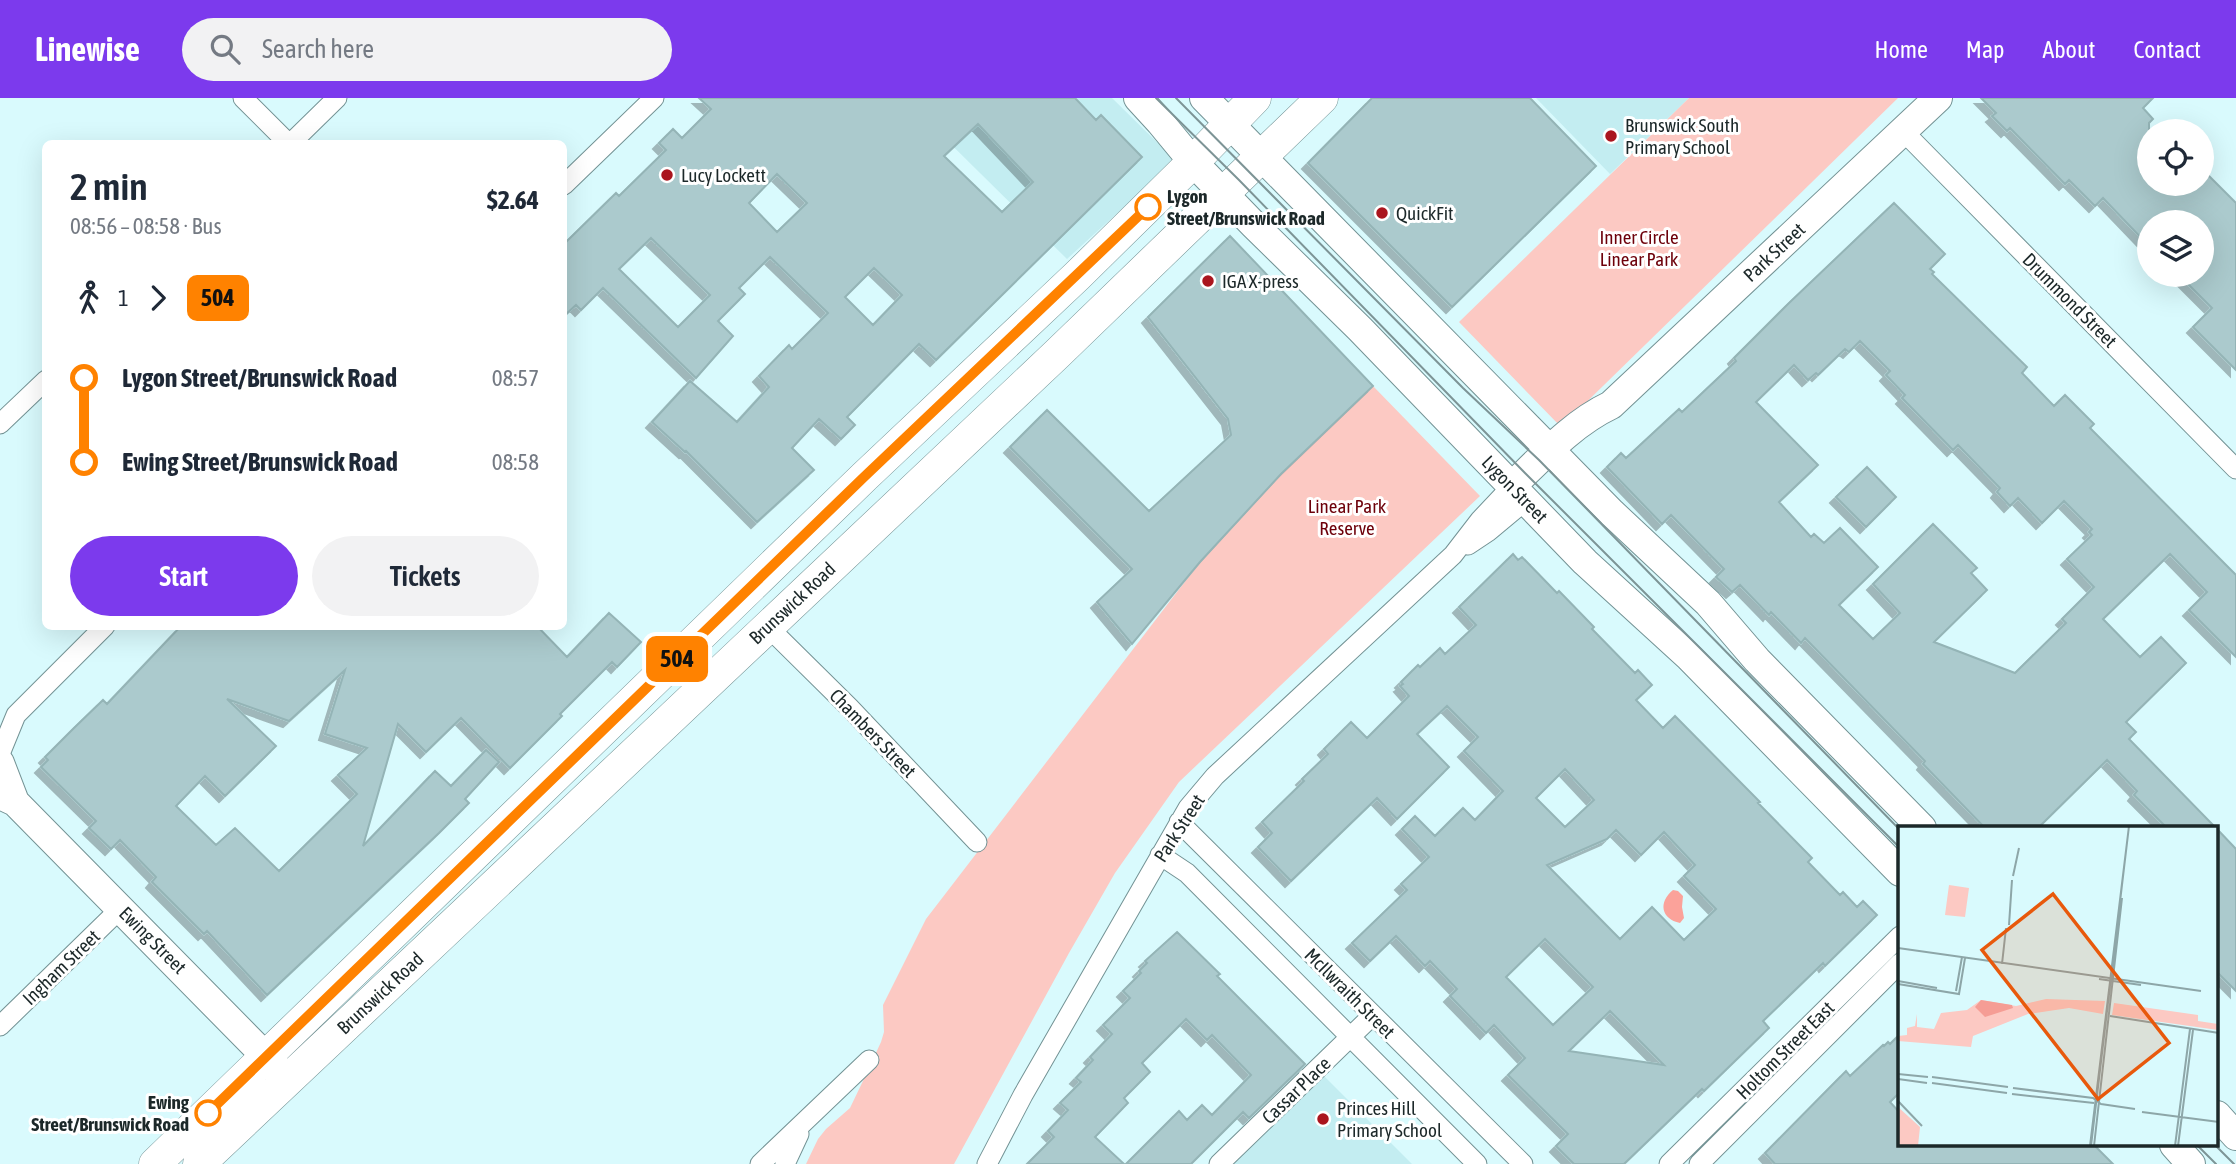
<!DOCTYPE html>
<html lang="en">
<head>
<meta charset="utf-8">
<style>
  :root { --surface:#fff; --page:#f2f2f3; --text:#1f2937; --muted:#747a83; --accent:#7c3aed }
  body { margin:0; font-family:"Asap Condensed",sans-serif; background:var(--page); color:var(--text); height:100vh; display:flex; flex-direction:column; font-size:26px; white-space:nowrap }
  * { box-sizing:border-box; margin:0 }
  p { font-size:23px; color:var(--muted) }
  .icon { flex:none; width:38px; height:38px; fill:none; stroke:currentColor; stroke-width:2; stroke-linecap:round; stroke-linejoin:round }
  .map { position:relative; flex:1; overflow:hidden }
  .side { position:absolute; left:42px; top:42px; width:525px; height:490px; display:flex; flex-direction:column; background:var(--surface); border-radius:10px; box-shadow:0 7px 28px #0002 }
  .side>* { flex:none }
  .badge { padding:0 14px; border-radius:10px; font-size:24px; line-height:46px }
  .controls { position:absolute; left:2137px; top:21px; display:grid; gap:14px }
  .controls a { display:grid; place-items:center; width:77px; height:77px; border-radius:50%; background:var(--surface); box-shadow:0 7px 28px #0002; font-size:35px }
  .map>.badge { position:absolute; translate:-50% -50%; box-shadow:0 0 0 4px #fff }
  .legs { display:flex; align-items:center; gap:10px; height:77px; padding:0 28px; font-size:23px }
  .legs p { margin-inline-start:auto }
  .headline { display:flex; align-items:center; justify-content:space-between; height:119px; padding:0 28px }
  h1 { font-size:38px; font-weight:600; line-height:52px }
  .button { display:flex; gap:14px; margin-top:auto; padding:14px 28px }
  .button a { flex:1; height:80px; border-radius:42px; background:var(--accent); color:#fff; font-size:28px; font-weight:600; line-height:80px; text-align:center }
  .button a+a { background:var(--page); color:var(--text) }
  ul { padding:0 28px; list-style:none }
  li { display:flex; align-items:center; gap:24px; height:84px; font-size:26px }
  li i { display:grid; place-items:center; width:10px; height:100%; margin:0 9px; background:currentColor }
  li i::after { content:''; width:18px; height:18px; margin:-9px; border:5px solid; border-radius:50%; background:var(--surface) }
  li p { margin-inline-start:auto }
  li:first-child i { background:linear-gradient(#0000 50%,currentColor 0) }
  li:last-child i { background:linear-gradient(currentColor 50%,#0000 0) }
  header { display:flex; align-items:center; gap:42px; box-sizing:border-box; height:98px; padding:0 35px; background:var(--accent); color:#fff }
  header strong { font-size:33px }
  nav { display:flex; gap:38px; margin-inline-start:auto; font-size:24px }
  .search { width:490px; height:63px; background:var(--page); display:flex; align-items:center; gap:18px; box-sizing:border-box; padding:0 24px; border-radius:38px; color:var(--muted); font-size:26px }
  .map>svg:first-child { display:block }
  .built { fill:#c3edf1 }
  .green { fill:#fcc9c3 }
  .water { fill:#fba29a }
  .building { fill:#abcacd; stroke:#94b4b6; stroke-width:2; fill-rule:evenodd; filter:url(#shadow) }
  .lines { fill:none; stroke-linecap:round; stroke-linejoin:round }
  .street-casing { stroke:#739294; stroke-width:21 }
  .secondary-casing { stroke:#739294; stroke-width:30 }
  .primary-casing { stroke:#739294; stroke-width:33 }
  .street { stroke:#fff; stroke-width:19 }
  .secondary { stroke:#fff; stroke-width:28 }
  .primary { stroke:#fff; stroke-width:32 }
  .tram { stroke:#7d9496; stroke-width:2 }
  .line-1-casing { stroke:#fff; stroke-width:16 }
  .line-1 { stroke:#ff8200; stroke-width:10 }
  .poi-dot { fill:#aa151e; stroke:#fff; stroke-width:2.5 }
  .stop-1-dot { fill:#fff; stroke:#ff8200; stroke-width:3.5 }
  .labels { text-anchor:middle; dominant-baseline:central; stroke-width:6; stroke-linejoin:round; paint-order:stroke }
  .poi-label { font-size:19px; fill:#1c2829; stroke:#fff; text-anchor:start }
  .stop-label { font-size:19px; font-weight:bold; fill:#1c2829; stroke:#fff; text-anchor:start }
  .park-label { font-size:19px; fill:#6d000a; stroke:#fff }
  .street-label { font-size:19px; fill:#1c2829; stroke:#fff }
  .inset-road { fill:none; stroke:#8da6a8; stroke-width:2 }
  .view { fill:#e8590c; fill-opacity:0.15; stroke:#e8590c; stroke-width:3.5 }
  .inset-edge { fill:none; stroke:#1c2829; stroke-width:3.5 }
</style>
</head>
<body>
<header>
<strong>Linewise</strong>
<div class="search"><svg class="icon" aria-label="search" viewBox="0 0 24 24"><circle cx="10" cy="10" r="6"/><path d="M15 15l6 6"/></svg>Search here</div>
<nav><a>Home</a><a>Map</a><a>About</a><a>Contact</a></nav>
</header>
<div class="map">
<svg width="2236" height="1066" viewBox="0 0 2236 1066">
  <defs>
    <filter id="shadow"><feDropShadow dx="-6" dy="6" stdDeviation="0" flood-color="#0004"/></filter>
  </defs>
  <rect width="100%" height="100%" fill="#d9fafd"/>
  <path class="built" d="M904,0H1112L1175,62L1067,161Z
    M1536,0H1689L1610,76Z
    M1323,977L1412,1066H1233Z"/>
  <path class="green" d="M1689,0H1898L1561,329L1459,224Z
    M1373,288L1480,398L1179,684L1115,775L1069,855L954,1066H806L818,1041L826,1031L850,1010L862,985L881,944L884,934L883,907L926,821L1200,464L1281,376Z"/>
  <path class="water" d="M1673,792L1678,793L1683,798L1682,809L1684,820L1680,825C1661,821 1658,804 1673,792Z"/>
  <path class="building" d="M699,0H1075L1096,22L1101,17L1142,59L936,262L919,246L847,319L855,327L841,341L819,321L792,350L814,372L757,424L686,353L685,354L652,324L690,283L737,324L769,289L759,278L789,247L792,251L828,215L770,159L739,190L745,196L718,223L733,238L696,280L603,190L581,212L576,207L564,218V146L616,95L619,98L666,52L659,45L673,31L682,40L711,11ZM978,26L1033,84L1002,114L944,58ZM777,76L807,105L777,134L749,105ZM651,140L710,197L678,229L619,171ZM874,170L902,197L873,227L845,199Z
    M1372,0H1530L1596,68L1452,209L1308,65Z
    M1981,0H2153L2143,10L2153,21L2149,25V86H2202V71L2236,105V272L2193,229L2212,210L2179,177H2202V124H2149V148L2103,100L2095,108L2069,82L2065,86L2010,30L2007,33L1992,18L1996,15Z
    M1894,105L1945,156L1930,171L1934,174L1932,176L2027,269L2022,275L2054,308L2065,297L2094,326L2090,330L2236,477V559L2189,512L2207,494L2170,456L2103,521L2140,559L2161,539L2186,565L2126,624L2136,634L2129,641L2216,730H2167L2134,697L2137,693L2107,662L2038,730H1985L1923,666L1925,663L1805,540L1801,545L1771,514L1769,517L1740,487L1732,494L1716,479L1724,471L1671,417L1662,426L1607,369L1621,355L1626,360L1679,311L1682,314L1736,263L1734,260L1789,205ZM1860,243L1890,273L1886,277L1905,297L1902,300L1953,352L1958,347L2000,390L1997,394L2010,408L2018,400L2042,425L2064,403L2092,431L2089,434L2092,437L2067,461L2094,489L2062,521L2066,525L2015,575L1934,544L1987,492L1971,475L1977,470L1933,426L1873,486L1900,515L1873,541L1839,507L1878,469L1840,430L1824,445L1814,436L1811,439L1779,404L1818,367L1756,304L1794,267L1808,282L1816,275L1818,277L1845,251L1849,254Z
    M1230,138L1373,288L1281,376L1200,464L1132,546L1097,504L1132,471L1010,349L1047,312L1149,413L1231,337L1228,321L1148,219Z
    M1867,369L1896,399L1866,429L1836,399Z
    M1513,456L1518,462L1522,459L1557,495L1559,493L1594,529L1592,531L1635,575L1638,572L1652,587L1636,602L1663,630L1675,618L1760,704L1758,705L1812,760L1808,764L1840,797L1843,794L1857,809L1863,803L1877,817L1825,868L1823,865L1763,923L1769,930L1704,993L1702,991L1624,1066H1574L1556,1048L1568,1036L1508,977L1525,960L1494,927L1486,935L1450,898L1457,891L1430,863L1425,868L1396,838L1370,863L1352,845L1407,792L1401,786L1429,759L1402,731L1415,718L1435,738L1463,710L1475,722L1503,693L1464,653L1478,639L1447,608L1417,636L1449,669L1397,721L1377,700L1291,783L1258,749L1272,735L1262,724L1304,683L1302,681L1328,656L1324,651L1351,624L1367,640L1409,598L1400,588L1403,586L1401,584L1418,567L1420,569L1440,550L1445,556L1476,527L1459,509ZM1565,671L1594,702L1565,729L1536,700ZM1616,732L1641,757L1664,734L1695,767L1684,778L1716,811L1684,842L1652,809L1620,841L1547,767L1607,741ZM1545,841L1593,889L1553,927L1506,879ZM1610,913L1664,967L1569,953Z
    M609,515L641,544L617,569L612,564L560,616L562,618L510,670L461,620L426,654L398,626L363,748L435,673L451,688L486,652L499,664L465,701L469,705L439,735L267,897L207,833L204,836L152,784L156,779L120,742L111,751L89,730L96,723L41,669L48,662L45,659L74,630L103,602L107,606L181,528H537L567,559ZM345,572L325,636L367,650L338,677L357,696L279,773L235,730L216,747L176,708L205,678L225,698L276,648L227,601L289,623Z
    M2217,731L2236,751V893L2217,874Z
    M1177,834L1220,876L1217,878L1305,966L1249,1020L1243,1014L1191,1066H1126L1179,1013L1187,1022L1202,1007L1212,1017L1251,977L1212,937L1207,942L1186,921L1142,965L1150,974L1124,1000L1128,1005L1095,1039L1124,1066H1027L1054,1039L1048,1033L1068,1012L1060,1005L1081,984L1076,980L1093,962L1090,959L1112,936L1103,927L1130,900L1123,893L1141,875L1139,873L1147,865L1145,863Z
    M1900,936V994L1890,1004L1900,1015V1047H2094L2113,1066H1775L1765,1055L1846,973L1850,978L1883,947L1884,948L1888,944L1890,946Z"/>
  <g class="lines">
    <g class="street-casing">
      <path id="street" d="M243,0L289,46
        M1903,33L2236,371
        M290,46L337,0
        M564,87L654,0
        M0,326L46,282
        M1468,447L1489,433L1526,402
        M767,528L850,610L977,744
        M0,656L16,617L105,528
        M1179,724L1523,1066
        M1160,757L1187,775L1477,1066
        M0,928L121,810
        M760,1066L869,962
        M785,1066L799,1036
        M987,1066L1023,997L1188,710L1215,678L1453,457L1480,422L1513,387
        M1219,1066L1372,918
        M1669,1066L1900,838
        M1699,1066L1900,865"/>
    </g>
    <g class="secondary-casing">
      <path id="secondary" d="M1138,0L1160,24L1193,64L1254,127L1360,231L1585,464L1689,559L1900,774
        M1204,0L1612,415L1708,505L1757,562L1922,730
        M1513,387C1543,358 1573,325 1611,307L1938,0
        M0,665L15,704
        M0,697L15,704L281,974
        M2217,1017L2236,1038
        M2174,1047L2191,1066"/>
    </g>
    <g class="primary-casing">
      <path id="primary" d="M155,1066L864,379L1077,178L1193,64L1255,0
        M199,1066L1057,256L1322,0"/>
    </g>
    <use href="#street" class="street"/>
    <use href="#secondary" class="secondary"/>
    <use href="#primary" class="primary"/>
    <path class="tram" d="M1156,0L1239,82L1525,375L1900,750
      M1176,0L1463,290L1539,362L1900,732
      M2197,1047L2216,1066
      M2215,1047L2234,1066"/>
  </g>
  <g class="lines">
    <g class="line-1-casing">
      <path id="line-1" d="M208,1015L864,379L1148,109"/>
    </g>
    <use href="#line-1" class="line-1"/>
  </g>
  <g class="poi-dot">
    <circle cx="1611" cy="38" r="7"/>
    <circle cx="667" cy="77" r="7"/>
    <circle cx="1382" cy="115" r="7"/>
    <circle cx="1208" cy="183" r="7"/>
    <circle cx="1323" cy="1021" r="7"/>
  </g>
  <g class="stop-1-dot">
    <circle cx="1148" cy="109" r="12"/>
    <circle cx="208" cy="1015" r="12"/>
  </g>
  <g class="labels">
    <g class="poi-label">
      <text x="1625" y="27">Brunswick South<tspan x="1625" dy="22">Primary School</tspan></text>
      <text x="681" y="77">Lucy Lockett</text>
      <text x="1396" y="115">QuickFit</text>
      <text x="1222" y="183">IGA X-press</text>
      <text x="1337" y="1010">Princes Hill<tspan x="1337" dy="22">Primary School</tspan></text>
    </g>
    <g class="stop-label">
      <text x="1167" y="98">Lygon<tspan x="1167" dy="22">Street/Brunswick Road</tspan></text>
      <text x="189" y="1004" text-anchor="end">Ewing<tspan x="189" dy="22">Street/Brunswick Road</tspan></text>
    </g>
    <g class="park-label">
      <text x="1639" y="139">Inner Circle<tspan x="1639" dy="22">Linear Park</tspan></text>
      <text x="1347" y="408">Linear Park<tspan x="1347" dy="22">Reserve</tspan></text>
    </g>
    <g class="street-label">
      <text transform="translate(1774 154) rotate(-43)">Park Street</text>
      <text transform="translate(2070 202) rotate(45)">Drummond Street</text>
      <text transform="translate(1515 391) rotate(46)">Lygon Street</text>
      <text transform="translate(792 505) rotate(-43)">Brunswick Road</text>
      <text transform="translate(873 635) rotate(46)">Chambers Street</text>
      <text transform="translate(1179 730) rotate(-57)">Park Street</text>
      <text transform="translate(153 842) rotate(45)">Ewing Street</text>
      <text transform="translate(61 869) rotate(-44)">Ingham Street</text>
      <text transform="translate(380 895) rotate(-43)">Brunswick Road</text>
      <text transform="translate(1350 895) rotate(45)">McIlwraith Street</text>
      <text transform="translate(1785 952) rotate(-45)">Holtom Street East</text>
      <text transform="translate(1296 992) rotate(-44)">Cassar Place</text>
    </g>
  </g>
  <g transform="translate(1898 728)">
    <rect width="320" height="320" fill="#d9fafd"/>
    <path d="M51,59L71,62L67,91L47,89ZM148,173L207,175L205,188L171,182L130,188L75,210L73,221L0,215V210L9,209V202L17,200L19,188V201L36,203L43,187L69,184L83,174L118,180ZM216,177L300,189V195L320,198V204L214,189ZM0,281L22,301L20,320H0Z" fill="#fcc9c3"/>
    <path d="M83,174L114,179L115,182L87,191L77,181Z" fill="#f59d95"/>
    <path class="inset-road" d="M115,50L121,22M111,99L114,54M0,122L303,165M104,138L108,102M201,153L243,159M0,155L39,162M0,158L61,168L67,132M58,165L64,131M212,190L321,207M0,248L30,251M34,251L110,261M0,253L29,257M34,257L109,267M115,262L195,272L203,278L237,283M114,268L196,277M0,275L24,300M244,286L321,296M192,320L231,0M193,320L231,0M196,320L224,72M277,320L292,203M280,320L295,204"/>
    <path class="view" d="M155,68L271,217L200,273L84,124Z"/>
    <rect width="320" height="320" class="inset-edge"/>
  </g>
</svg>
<div class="controls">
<a><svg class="icon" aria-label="locate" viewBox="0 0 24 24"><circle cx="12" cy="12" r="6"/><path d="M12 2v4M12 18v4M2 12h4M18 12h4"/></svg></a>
<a><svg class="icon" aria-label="layers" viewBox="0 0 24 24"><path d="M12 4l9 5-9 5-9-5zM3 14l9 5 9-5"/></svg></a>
</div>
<b class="badge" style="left:677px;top:561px;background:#ff8200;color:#111">504</b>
<section class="side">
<div class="headline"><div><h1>2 min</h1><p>08:56 – 08:58 · Bus</p></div><b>$2.64</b></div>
<div class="legs"><svg class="icon" aria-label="walk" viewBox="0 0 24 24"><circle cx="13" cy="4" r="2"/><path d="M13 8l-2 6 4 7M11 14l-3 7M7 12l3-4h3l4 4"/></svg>1<svg class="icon" aria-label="forward" viewBox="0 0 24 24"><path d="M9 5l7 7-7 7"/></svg><b class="badge" style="background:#ff8200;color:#111">504</b></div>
<ul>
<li><i style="color:#ff8200"></i><b>Lygon Street/Brunswick Road</b><p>08:57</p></li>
<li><i style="color:#ff8200"></i><b>Ewing Street/Brunswick Road</b><p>08:58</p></li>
</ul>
<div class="button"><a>Start</a><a>Tickets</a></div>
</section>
</div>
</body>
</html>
